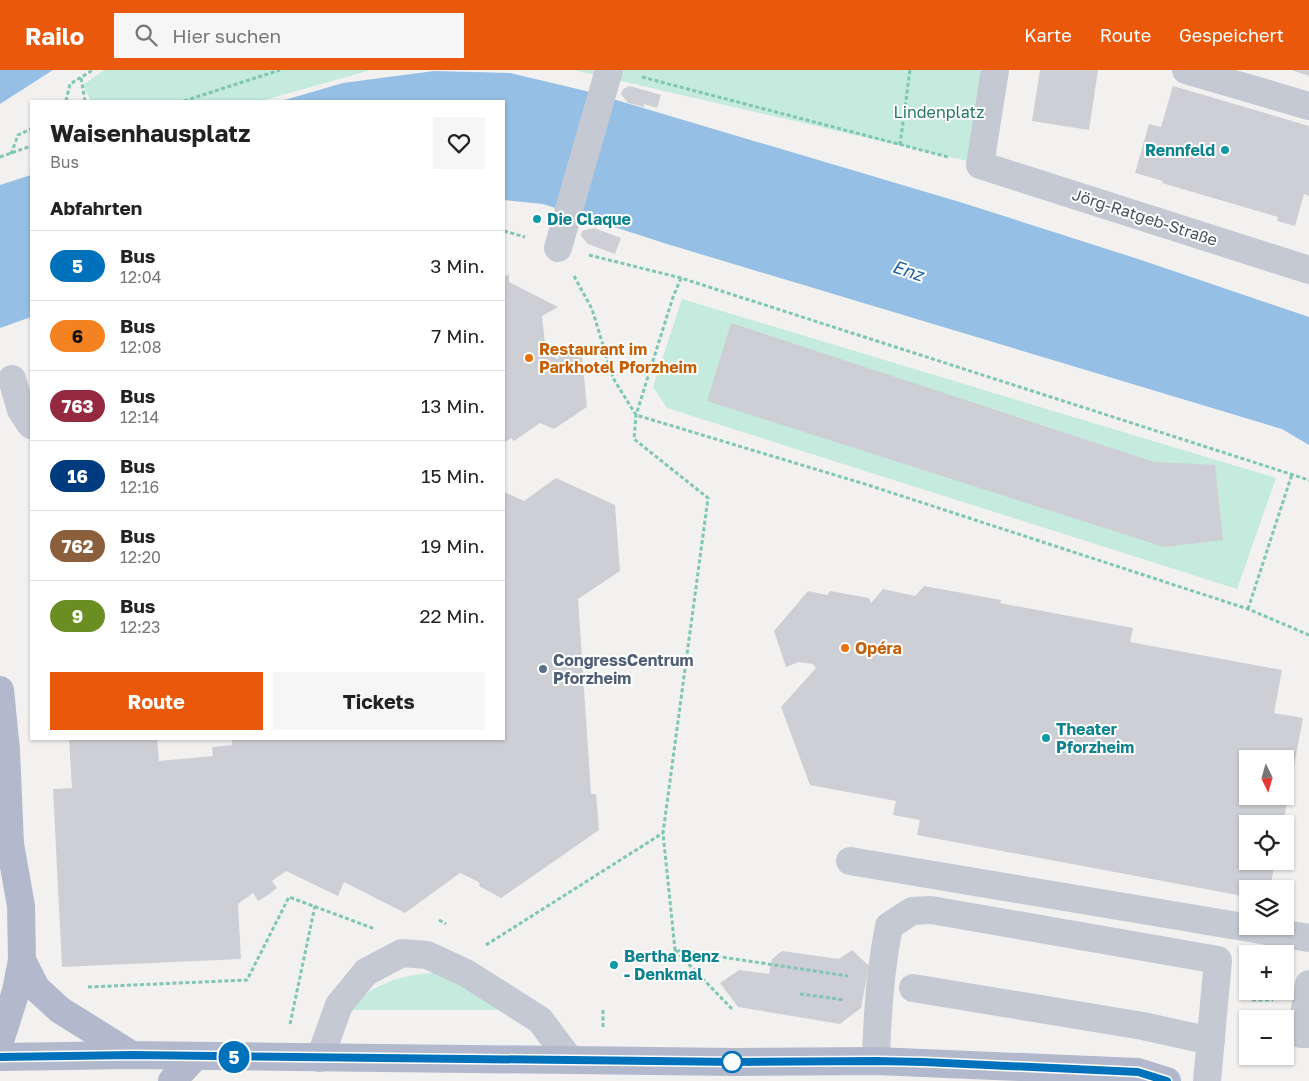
<!DOCTYPE html>
<html lang="de">
<head>
<meta charset="utf-8">
<style>
  :root { --surface:#fff; --page:#f6f6f6; --text:#222; --muted:#767676; --line:#e0e0e0; --accent:#ea580c }
  body { margin:0; font-family:"Golos Text",sans-serif; background:var(--page); color:var(--text); height:100vh; display:flex; flex-direction:column; font-size:19px; white-space:nowrap }
  * { box-sizing:border-box; margin:0 }
  p { font-size:16px; color:var(--muted) }
  .icon { flex:none; width:28px; height:28px; fill:none; stroke:currentColor; stroke-width:2; stroke-linecap:round; stroke-linejoin:round }
  .map { position:relative; flex:1; overflow:hidden }
  .panel { position:absolute; left:30px; top:30px; width:475px; height:640px; display:flex; flex-direction:column; background:var(--surface); border-radius:0px; box-shadow:0 1px 4px #0004 }
  .panel>* { flex:none }
  .badge { padding:0 10px; border-radius:16px; font-size:18px; line-height:32px }
  .needle { width:32px; rotate:175deg }
  .buttons { position:absolute; left:1239px; top:680px; display:grid; gap:10px }
  .buttons a { display:grid; place-items:center; width:55px; height:55px; border-radius:0px; background:var(--surface); box-shadow:0 1px 4px #0004; font-size:25px }
  .map>.badge { position:absolute; translate:-50% -50%; box-shadow:0 0 0 2px #fff }
  h2 { padding:0 20px; font-size:19px; line-height:45px }
  .round { display:grid; place-items:center; flex:none; width:52px; height:52px; border-radius:0px; background:var(--page) }
  .headline { display:flex; align-items:center; justify-content:space-between; height:85px; padding:0 20px }
  h1 { font-size:24px; font-weight:700; line-height:38px }
  .button { display:flex; gap:10px; margin-top:auto; padding:10px 20px }
  .button a { flex:1; height:58px; border-radius:0px; background:var(--accent); color:#fff; font-size:20px; font-weight:700; line-height:58px; text-align:center }
  .button a+a { background:var(--page); color:var(--text) }
  ul { padding:0; list-style:none }
  li { display:flex; align-items:center; gap:15px; height:70px; padding:0 20px; border-top:1px solid var(--line) }
  li div { flex:1 }
  li b { display:block; font-size:19px }
  li em { font-style:normal }
  li .badge { min-width:55px; font-weight:700; text-align:center }
  header { display:flex; align-items:center; gap:30px; box-sizing:border-box; height:70px; padding:0 25px; background:var(--accent); color:#fff }
  header strong { font-size:24px }
  nav { display:flex; gap:28px; margin-inline-start:auto; font-size:18px }
  .search { width:350px; height:45px; background:var(--page); display:flex; align-items:center; gap:12px; box-sizing:border-box; padding:0 18px; border-radius:0px; color:var(--muted); font-size:19px }
  .map>svg:first-child { display:block }
  .green { fill:#c4ebdd }
  .water { fill:#95bfe4 }
  .building { fill:#cecfd4; fill-rule:evenodd }
  .lines { fill:none; stroke-linecap:round; stroke-linejoin:round }
  .path { stroke:#7fc6b5; stroke-width:3; stroke-dasharray:4 2.5; stroke-linecap:butt }
  .minor { stroke:#c5c9d3; stroke-width:28 }
  .major { stroke:#b3b9cc; stroke-width:28 }
  .line-casing { stroke:#fff; stroke-width:11 }
  .line { stroke:#0072bc; stroke-width:8 }
  .culture-dot { fill:#0f9aa8; stroke:#fff; stroke-width:2 }
  .food-dot { fill:#e8710a; stroke:#fff; stroke-width:2 }
  .service-dot { fill:#5c6f8a; stroke:#fff; stroke-width:2 }
  .stop-dot { fill:#fff; stroke:#0072bc; stroke-width:2.5 }
  .labels { text-anchor:middle; dominant-baseline:central; stroke-width:4; stroke-linejoin:round; paint-order:stroke }
  .park-label { font-size:16px; fill:#217762; stroke:#fff }
  .culture-label { font-size:16px; font-weight:bold; fill:#0d838f; stroke:#fff; text-anchor:start }
  .street-label { font-size:16px; fill:#4a4f5c; stroke:#fff }
  .food-label { font-size:16px; font-weight:bold; fill:#c56008; stroke:#fff; text-anchor:start }
  .service-label { font-size:16px; font-weight:bold; fill:#4e5e75; stroke:#fff; text-anchor:start }
  .water-label { font-size:18px; font-style:italic; fill:#1b619e; stroke:#fff }
</style>
</head>
<body>
<header>
<strong>Railo</strong>
<div class="search"><svg class="icon" aria-label="search" viewBox="0 0 24 24"><circle cx="10" cy="10" r="6"/><path d="M15 15l6 6"/></svg>Hier suchen</div>
<nav><a>Karte</a><a>Route</a><a>Gespeichert</a></nav>
</header>
<div class="map">
<svg width="1309" height="1011" viewBox="0 0 1309 1011">
  <rect width="100%" height="100%" fill="#f2f1f0"/>
  <path class="green" d="M104,0H371L261,31H91L83,15Z
    M573,0H989L976,93Z
    M682,229L1276,408L1237,519L667,338L653,317Z
    M432,903L444,905L506,940H348C370,915 400,905 432,903Z"/>
  <path class="water" d="M0,0H53L0,34Z
    M434,1L510,3L586,21L963,133L1138,189L1309,247V375L1282,359L667,174L543,134L504,130V31H281L343,13Z
    M31,105V247L0,258V115Z"/>
  <path class="building" d="M1040,0H1098L1089,60L1032,51Z
    M1291,0H1309V6Z
    M630,16L661,25L657,38L644,34V37L628,33L621,24L623,19Z
    M1173,16L1309,56V126L1304,124L1295,156L1277,151L1278,147L1162,113L1163,111L1135,103L1149,54L1161,57Z
    M594,158L621,168L615,184L588,174L581,166L582,161Z
    M509,204V212L558,237L542,246L546,283L558,289L562,278L582,287L587,337L554,359L540,353L514,371L511,368L504,373V207Z
    M731,253L1154,392L1215,395L1223,470L1164,477L707,331Z
    M556,408L615,435L620,501L578,529L591,724H596L599,760L501,828L479,816L480,814L477,811L460,803L405,843L344,812L338,826L286,801L272,811L277,818L268,825L258,831L253,823L238,834L241,889L62,897L53,719L72,718L69,669H157L159,691L213,686L212,677L232,675V669H504V422L524,431Z
    M924,516L1001,530L1000,533L1133,558L1130,572L1282,600L1274,643L1303,648L1283,754H1248V791H1275L1270,819H1248V827L917,765L920,750L893,745L896,731L810,715L781,637L816,598L813,594L799,592L786,597L774,561L808,521L827,525L830,521L869,528L871,533L883,519L915,526ZM1248,689H1285V726H1248Z
    M852,880L869,896L861,938L840,954L738,937L720,913L739,900L769,904L772,889L782,881L839,889Z"/>
  <g class="lines">
    <path class="path" d="M642,7L948,87
      M81,8L85,31
      M66,31L70,14L93,0
      M184,31L280,0
      M900,75L910,0
      M11,84L18,65L31,59
      M0,87L31,76
      M504,161L525,167
      M589,185L681,208L1309,410
      M574,206L592,239L613,308L636,345L868,415L1248,539L1309,565
      M681,208L673,227L636,345L634,369L708,428L663,763L675,880L848,906
      M1248,539L1292,404
      M439,850L446,854
      M486,875L663,763
      M675,880L733,940
      M88,917L247,910L289,827L375,859
      M800,924L845,930
      M1252,930H1273
      M290,954L315,836
      M603,957V940"/>
    <path class="minor" d="M995,0L980,95L1309,200
      M1186,0L1309,36
      M558,178L609,0
      M12,309L21,340L31,355
      M850,791L1309,868
      M1309,914L1301,964H1309
      M913,918L1143,956L1211,971
      M320,988L339,935L366,902L402,883L427,885L466,903L540,950L570,990
      M876,991C877,946 880,901 889,856L912,841L931,840L1218,890L1207,1011"/>
    <path class="major" d="M0,620L6,680L10,774L21,836L22,890L16,921L0,971
      M22,890L36,918L60,940L132,985
      M0,987L132,985L736,992L876,991L1138,1002L1167,1011
      M172,1011L196,986"/>
  </g>
  <g class="lines">
    <g class="line-casing">
      <path id="line" d="M0,987L132,985L736,992L876,991L924,992L1138,1002L1167,1011"/>
    </g>
    <use href="#line" class="line"/>
  </g>
  <g class="culture-dot">
    <circle cx="1225" cy="80" r="5"/>
    <circle cx="537" cy="149" r="5"/>
    <circle cx="1046" cy="668" r="5"/>
    <circle cx="614" cy="895" r="5"/>
  </g>
  <g class="food-dot">
    <circle cx="529" cy="288" r="5"/>
    <circle cx="845" cy="578" r="5"/>
  </g>
  <circle class="service-dot" cx="543" cy="599" r="5"/>
  <circle class="stop-dot" cx="732" cy="992" r="10"/>
  <g class="labels">
    <g class="park-label">
      <text x="939" y="42">Lindenplatz</text>
    </g>
    <g class="culture-label">
      <text x="1215" y="80" text-anchor="end">Rennfeld</text>
      <text x="547" y="149">Die Claque</text>
      <text x="1056" y="659">Theater<tspan x="1056" dy="18">Pforzheim</tspan></text>
      <text x="624" y="886">Bertha Benz<tspan x="624" dy="18">- Denkmal</tspan></text>
    </g>
    <g class="street-label">
      <text transform="translate(1145 147) rotate(18)">Jörg-Ratgeb-Straße</text>
    </g>
    <g class="food-label">
      <text x="539" y="279">Restaurant im<tspan x="539" dy="18">Parkhotel Pforzheim</tspan></text>
      <text x="855" y="578">Opéra</text>
    </g>
    <g class="service-label">
      <text x="553" y="590">CongressCentrum<tspan x="553" dy="18">Pforzheim</tspan></text>
    </g>
    <g class="water-label">
      <text transform="translate(908 200) rotate(18)">Enz</text>
    </g>
  </g>
</svg>
<div class="buttons">
<a><svg class="needle" viewBox="-14 -14 28 28"><path d="M0-13l5 13h-10z" fill="#e53935"/><path d="M0 13l5-13h-10z" fill="#767676"/></svg></a>
<a><svg class="icon" aria-label="locate" viewBox="0 0 24 24"><circle cx="12" cy="12" r="6"/><path d="M12 2v4M12 18v4M2 12h4M18 12h4"/></svg></a>
<a><svg class="icon" aria-label="layers" viewBox="0 0 24 24"><path d="M12 4l9 5-9 5-9-5zM3 14l9 5 9-5"/></svg></a>
<a>+</a>
<a>−</a>
</div>
<b class="badge" style="left:234px;top:987px;background:#0072bc;color:#fff">5</b>
<section class="panel">
<div class="headline"><div><h1>Waisenhausplatz</h1><p>Bus</p></div><a class="round"><svg class="icon" aria-label="heart" viewBox="0 0 24 24"><path d="M12 20l-8-8c-3-5 5-10 8-4 3-6 11-1 8 4z"/></svg></a></div>
<h2>Abfahrten</h2>
<ul>
<li><span class="badge" style="background:#0072bc;color:#fff">5</span><div><b>Bus</b><p>12:04</p></div><em>3 Min.</em></li>
<li><span class="badge" style="background:#f58220;color:#111">6</span><div><b>Bus</b><p>12:08</p></div><em>7 Min.</em></li>
<li><span class="badge" style="background:#952940;color:#fff">763</span><div><b>Bus</b><p>12:14</p></div><em>13 Min.</em></li>
<li><span class="badge" style="background:#003b80;color:#fff">16</span><div><b>Bus</b><p>12:16</p></div><em>15 Min.</em></li>
<li><span class="badge" style="background:#8b5e3c;color:#fff">762</span><div><b>Bus</b><p>12:20</p></div><em>19 Min.</em></li>
<li><span class="badge" style="background:#6b8e23;color:#fff">9</span><div><b>Bus</b><p>12:23</p></div><em>22 Min.</em></li>
</ul>
<div class="button"><a>Route</a><a>Tickets</a></div>
</section>
</div>
</body>
</html>
